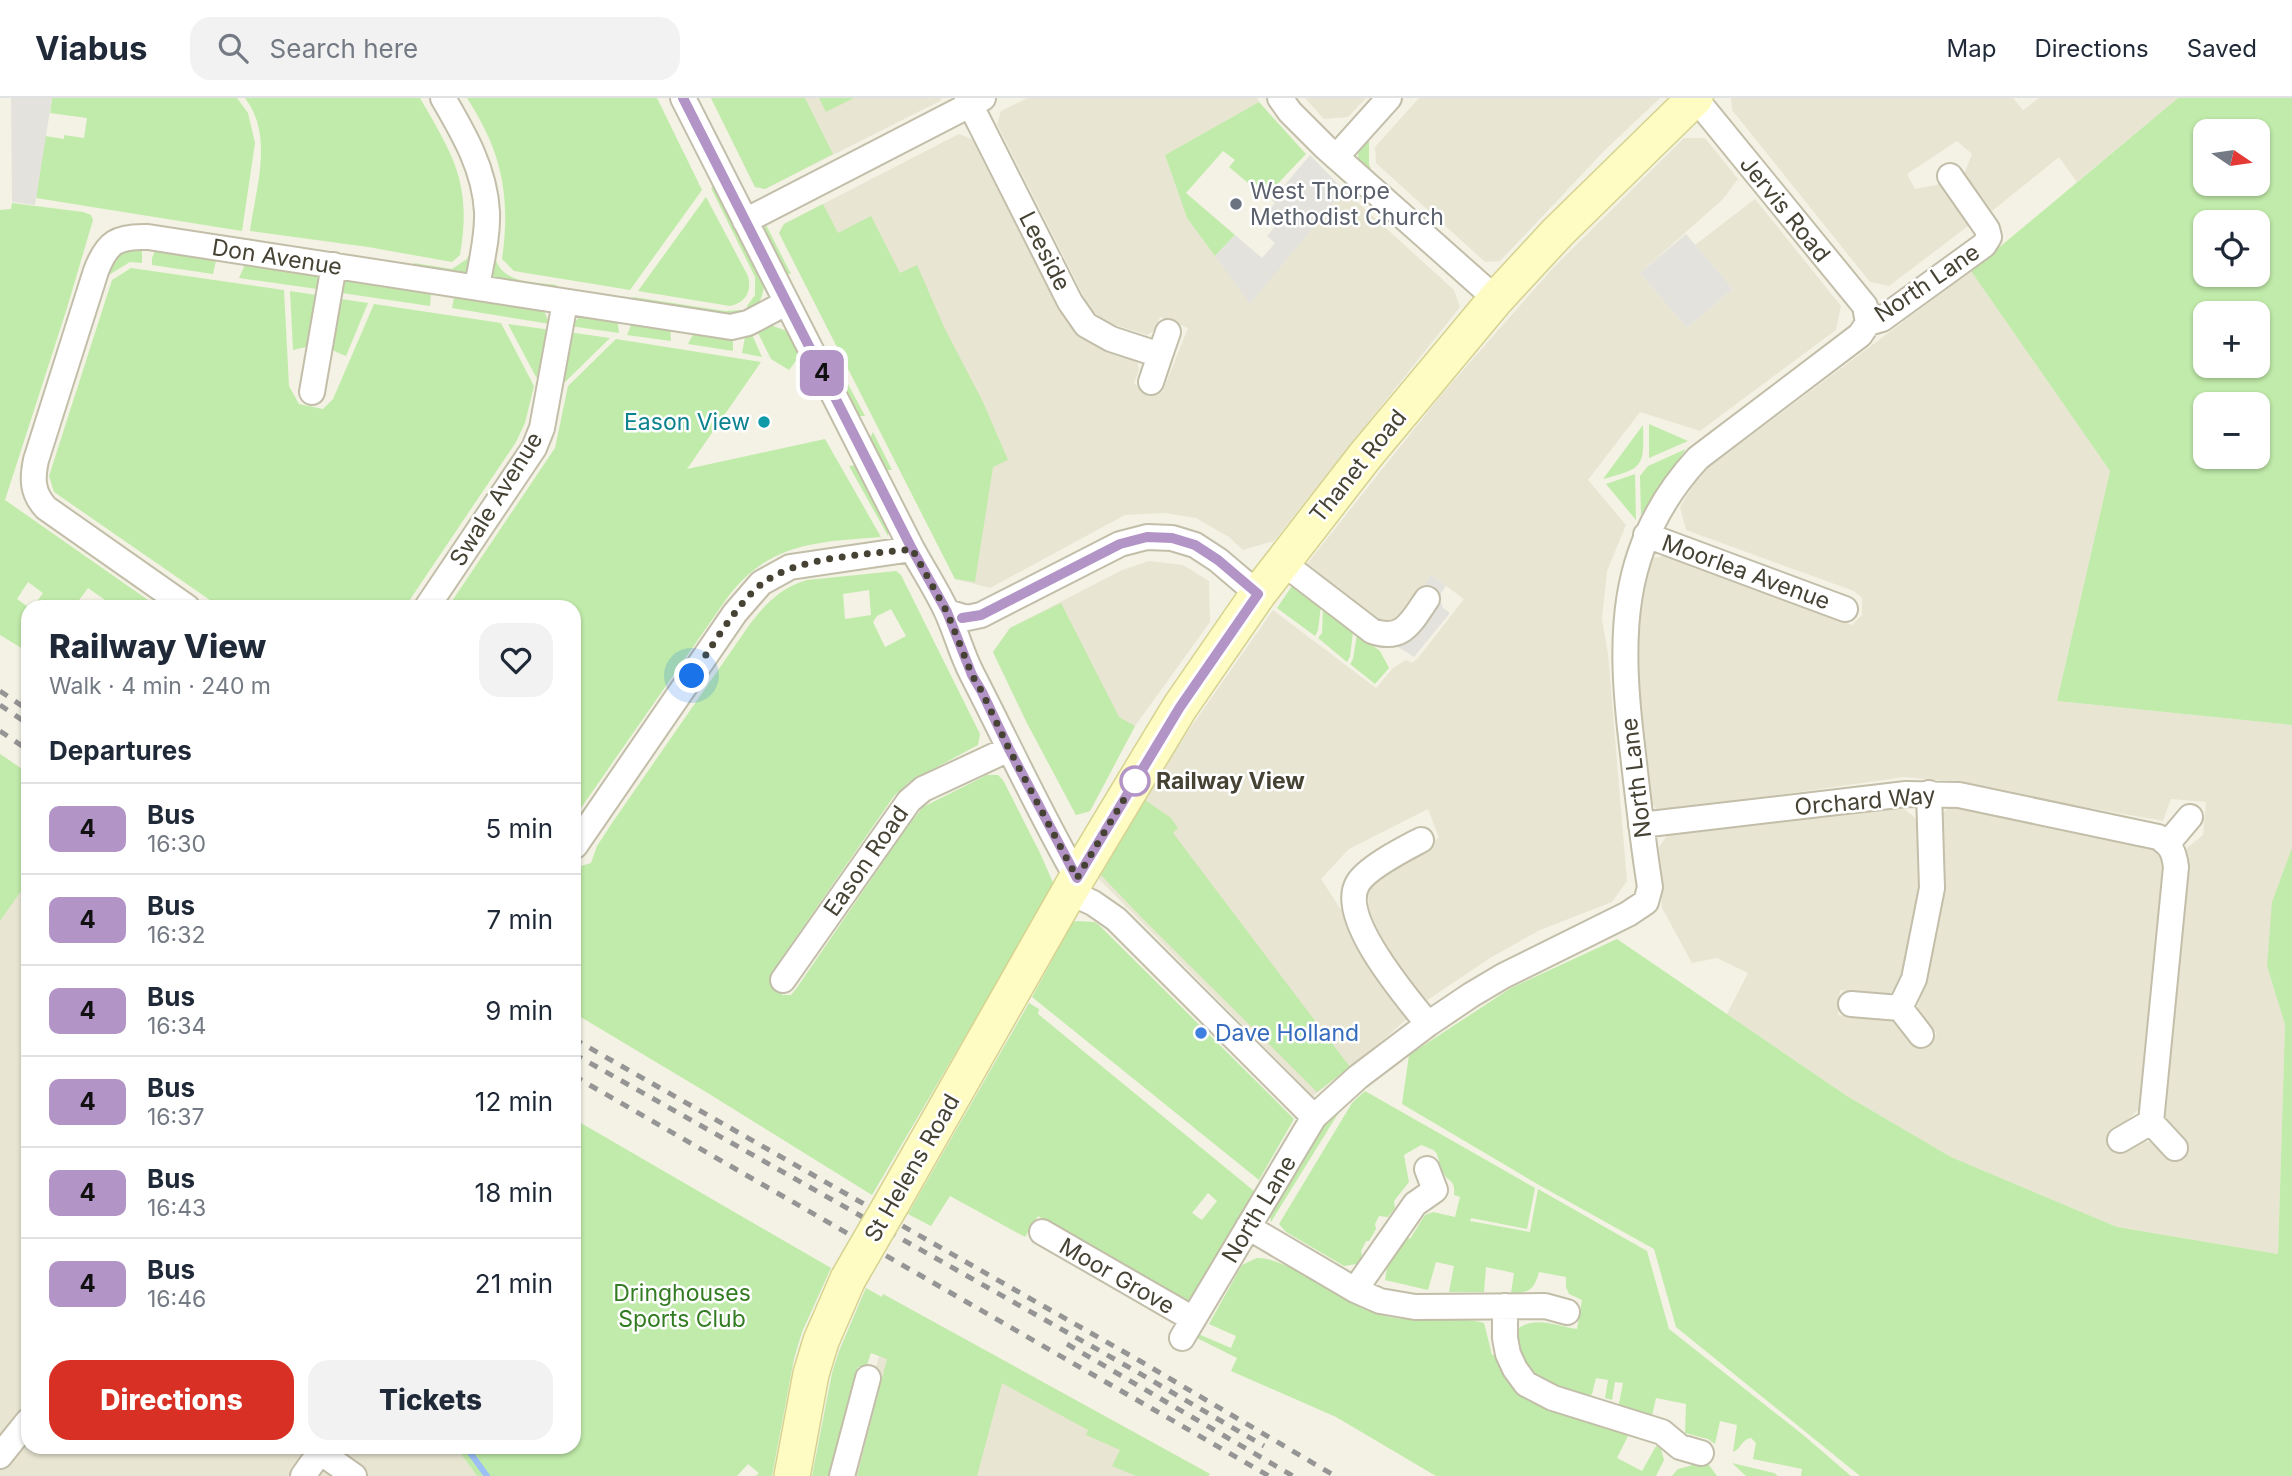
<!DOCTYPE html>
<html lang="en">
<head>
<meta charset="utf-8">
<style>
  :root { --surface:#fff; --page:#f2f2f3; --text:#1f2937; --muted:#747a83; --line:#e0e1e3; --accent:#d93025 }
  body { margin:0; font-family:Inter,sans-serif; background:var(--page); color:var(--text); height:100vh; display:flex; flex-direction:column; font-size:26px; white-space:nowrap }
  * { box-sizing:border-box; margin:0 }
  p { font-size:23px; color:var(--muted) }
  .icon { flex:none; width:38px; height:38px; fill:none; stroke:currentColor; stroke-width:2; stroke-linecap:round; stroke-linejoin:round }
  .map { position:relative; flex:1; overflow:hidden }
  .details { position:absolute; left:21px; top:502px; width:560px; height:854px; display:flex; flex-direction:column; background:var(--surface); border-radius:21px; box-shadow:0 2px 5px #0004 }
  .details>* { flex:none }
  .badge { padding:0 14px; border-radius:10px; font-size:24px; line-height:46px }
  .needle { width:46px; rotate:103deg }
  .controls { position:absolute; left:2193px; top:21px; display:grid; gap:14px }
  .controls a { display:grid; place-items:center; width:77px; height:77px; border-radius:14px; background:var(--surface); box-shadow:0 2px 5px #0004; font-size:35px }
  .you { position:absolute; width:35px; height:35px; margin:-18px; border:5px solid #fff; border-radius:50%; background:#1a73e8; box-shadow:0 0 0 10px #1a73e833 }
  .map>.badge { position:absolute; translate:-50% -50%; box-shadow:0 0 0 4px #fff }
  h2 { padding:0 28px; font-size:26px; line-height:63px }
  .round { display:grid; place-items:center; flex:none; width:74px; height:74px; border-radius:21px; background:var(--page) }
  .summary { display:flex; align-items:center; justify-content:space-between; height:119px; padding:0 28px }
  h1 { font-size:33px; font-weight:800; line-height:52px }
  .button { display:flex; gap:14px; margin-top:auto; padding:14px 28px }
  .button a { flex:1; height:80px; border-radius:21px; background:var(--accent); color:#fff; font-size:28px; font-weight:800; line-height:80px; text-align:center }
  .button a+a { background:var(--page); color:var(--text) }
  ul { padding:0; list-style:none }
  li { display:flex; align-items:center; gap:21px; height:91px; padding:0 28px; border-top:2px solid var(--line) }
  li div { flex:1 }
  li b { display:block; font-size:26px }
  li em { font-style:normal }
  li .badge { min-width:77px; font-weight:700; text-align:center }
  header { display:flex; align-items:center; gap:42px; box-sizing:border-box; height:98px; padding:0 35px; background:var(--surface); border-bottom:2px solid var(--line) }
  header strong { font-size:33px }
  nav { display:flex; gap:38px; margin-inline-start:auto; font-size:24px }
  .search { width:490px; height:63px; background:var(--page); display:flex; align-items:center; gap:18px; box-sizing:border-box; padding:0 24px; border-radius:21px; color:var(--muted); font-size:26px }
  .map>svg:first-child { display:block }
  .residential { fill:#e8e5d2 }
  .green { fill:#c1ebaa; fill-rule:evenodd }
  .parking { fill:#e4e2dd }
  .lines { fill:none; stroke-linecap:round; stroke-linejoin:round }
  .stream { stroke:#9cc0f5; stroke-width:6 }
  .street-casing { stroke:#c2bea9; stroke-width:28 }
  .secondary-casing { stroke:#d6d290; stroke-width:38 }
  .street { stroke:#fff; stroke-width:24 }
  .secondary { stroke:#fffcc3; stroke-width:35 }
  .rail { stroke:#959595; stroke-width:5; stroke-dasharray:9 9; stroke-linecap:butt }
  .secondary-bridge-casing { stroke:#d6d290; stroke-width:38; stroke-linecap:butt }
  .secondary-bridge { stroke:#fffcc3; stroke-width:35 }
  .line-casing { stroke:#fff; stroke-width:16 }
  .line { stroke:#b294c6; stroke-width:10 }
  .walk { stroke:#464234; stroke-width:7; stroke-dasharray:0 12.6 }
  .worship-dot { fill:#6b7280; stroke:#fff; stroke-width:2.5 }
  .culture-dot { fill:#0f9aa8; stroke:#fff; stroke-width:2.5 }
  .stop-dot { fill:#fff; stroke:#b294c6; stroke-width:3.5 }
  .shop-dot { fill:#3f7fe0; stroke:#fff; stroke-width:2.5 }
  .labels { text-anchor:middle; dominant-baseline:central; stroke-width:5; stroke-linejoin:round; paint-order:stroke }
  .worship-label { font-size:23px; fill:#5b616d; stroke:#fff; text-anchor:start }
  .street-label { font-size:23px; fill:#464234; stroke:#fff }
  .culture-label { font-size:23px; fill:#0d838f; stroke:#fff; text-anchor:end }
  .stop-label { font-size:23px; font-weight:bold; fill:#464234; stroke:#fff; text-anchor:start }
  .shop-label { font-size:23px; fill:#366cbe; stroke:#fff; text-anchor:start }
  .park-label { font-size:23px; fill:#347c23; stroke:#fff }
</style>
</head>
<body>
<header>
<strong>Viabus</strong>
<div class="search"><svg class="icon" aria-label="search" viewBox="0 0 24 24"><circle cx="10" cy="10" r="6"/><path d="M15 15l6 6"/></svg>Search here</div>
<nav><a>Map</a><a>Directions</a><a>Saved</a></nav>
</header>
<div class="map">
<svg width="2292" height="1378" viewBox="0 0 2292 1378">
  <rect width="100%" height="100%" fill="#f3f2e4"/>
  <path class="residential" d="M711,0H941L940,3L765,91L755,89Z
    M1028,0H1257L1259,4L1165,57L1187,120L1250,205L1344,92L1454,192L1460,209L1274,443L1243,452L1229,439L1196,420L1164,415L1125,417L990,490L955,481L779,135L784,126L959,36L974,42L1068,226L1093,247L1137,263L1139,271L1134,286L1162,295L1188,230L1160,219L1155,232L1147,237L1106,224L1090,211L997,26L1001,13Z
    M1305,0H1366L1348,19L1324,21Z
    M1419,0H1660L1605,52L1500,163L1485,164L1376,65L1375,49Z
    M1731,0H2013L2023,12L2039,0H2178L2077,84L2059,59L1992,113L1964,76L1972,56L1957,43L1907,76L1915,91L1946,85L1972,125L1889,188L1870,184L1732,12Z
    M1684,40H1705L1738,81L1723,101L1640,175L1687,230L1733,191L1695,147L1755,101L1841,208L1836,232L1700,333L1640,314L1588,382L1626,427L1607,473L1602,521L1608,556L1627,783L1612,804L1540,832L1490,860L1426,903L1410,892L1376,837L1368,813L1369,788L1412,754L1439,740L1428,711L1349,751L1321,781L1410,918L1364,959L1313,998L1098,780L1160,673L1273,512L1376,590L1393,570L1406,562L1412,565L1418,560L1464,501L1431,477L1399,524L1382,529L1303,471L1442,296L1553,170Z
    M1971,173L2110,373L2057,603L2292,627V750L2267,868L2285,927L2278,1156L2117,1129L1951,1059L1847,998L1727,916L1748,875L1717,860L1692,865L1662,810L1659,749L1668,736L1902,709L1920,724L1923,789L1899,894L1887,896L1840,892L1838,917L1895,923L1920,950L1937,936L1917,911L1925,882L1938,719L1954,705L2150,744L2161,755L2163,776L2140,1010L2110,1039L2122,1055L2138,1043L2153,1044L2172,1063L2188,1047L2165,1018L2162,1003L2187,750L2203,737L2206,704L2171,701L2163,723L1935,682L1904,679L1658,714L1650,702L1635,564L1641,495L1652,460L1677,456L1852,527L1862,517V500L1854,493L1686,432L1680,409L1700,376Z
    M1149,463L1183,467L1209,483L1210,524L1135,628L1090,713L1076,717L1027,625L993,554L1010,530L1122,472Z
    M0,656L28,675V1349H456L477,1378H0Z
    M883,1196L1210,1376L1208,1378H848L879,1258L861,1251Z"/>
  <path class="green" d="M52,0H237L248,15L255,45L242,133L36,100L45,38L64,41V37L84,40L87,20L50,15Z
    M245,0H420C454,59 472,86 460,157L452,164L368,149L250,133C256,89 274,38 245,0Z
    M467,0H657L702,92L630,192L514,173L502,161C511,98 502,54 467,0Z
    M711,0H805L833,56L765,91L755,89Z
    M819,0H854L826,14Z
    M2178,0H2292V627L2057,603L2110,373L1971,173ZM2205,33H2258V86H2205ZM2205,124H2258V177H2205ZM2205,215H2258V268H2205ZM2205,306H2258V359H2205Z
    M1259,4L1306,56L1265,99L1229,69L1235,62L1223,53L1186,95L1235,137L1215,158L1187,120L1165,57Z
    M1365,40L1369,44V67L1371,70L1366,75C1355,62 1356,55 1365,40Z
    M717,87L764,184C764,198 759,207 750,216L747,208L755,197V179L711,90Z
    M706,99L748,178C752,193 746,205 730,208L638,193Z
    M12,105L83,114L91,117L93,122L67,210L5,402L158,509H115L88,490L74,509H33L43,495L28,484L17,501L28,509V554L0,537V112L11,111Z
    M823,106L838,135L871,118L900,175L917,167L944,229L983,304L1008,362L993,369L975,484L955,481L779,135L784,126Z
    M765,125L791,176H784L764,136Z
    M142,146V165L130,164L107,178L110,159Z
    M157,148L217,158L213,176L152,167V160Z
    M468,158L474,159L468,174L462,177L416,172L414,165L452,171L467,161Z
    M490,161L496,162C504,186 536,184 557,187L554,194L495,182L491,178Z
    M247,162L314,172L322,179L324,192L239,180Z
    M131,170L284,192L289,288L299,306L323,311L333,301L374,206L501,225L534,288L525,325L516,344L405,509H220L54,394L49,378L112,182Z
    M347,178L431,195L430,208L335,194L336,187Z
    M290,193L323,198L315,247L293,252Z
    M459,194L537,208L544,213L550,226L452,210L454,199Z
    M633,199L725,213L742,212L744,219L631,206Z
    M334,200L368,205L346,258L336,254L326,246Z
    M581,218L617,219L619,235L570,228Z
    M633,222L670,227L671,243L627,237Z
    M508,226L551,232L544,279H536Z
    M770,227L787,233L802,255L789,272L771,261L755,229Z
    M696,231L733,236V253L688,246Z
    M750,232L762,259L742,255L746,234Z
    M568,234L610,240L563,286L558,283Z
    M616,241L761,264L687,371L825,341L881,439C815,444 766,445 725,503L574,720V509H448L555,350L568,288Z
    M840,271L865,318H857L835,276Z
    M1649,326L1688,343L1649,360Z
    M1643,327C1644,369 1644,370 1603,381Z
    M873,334L892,372H884L869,342Z
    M1686,351L1641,417L1640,378L1648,368Z
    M859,367L889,429L888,438L849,368Z
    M1635,376L1636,422L1606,386Z
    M896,473L901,477L980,636L978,647L909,684L894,698L774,871L770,880L772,888L783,897H791L796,891L905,732L923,709L987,677H998L1003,682L1040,755L1054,787L872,1097L706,994L574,915V766L581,768L591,765L597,748L612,725L750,526C765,506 782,489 807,482ZM869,492L871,517L845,521L843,496ZM891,511L906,538L885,549L873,524L877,518Z
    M1292,488L1321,508L1318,532L1315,538L1277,510Z
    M1061,505L1119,619L1135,628L1090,713L1076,717L1027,625L993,554L1010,530Z
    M1323,511L1353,534L1350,559L1347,564L1318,540L1322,535Z
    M1357,536L1380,553L1389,570L1375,586L1350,566L1353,561Z
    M0,656L28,675V783L0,823Z
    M1145,702L1171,720L1178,730L1173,735L1350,969L1317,994L1144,822L1101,777Z
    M2292,750V1378H1860L1676,1229L1654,1151L1539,1087L1402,1006L1409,957L1511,890L1617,841L1847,998L1951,1059L2117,1129L2278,1156L2285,927L2267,868L2272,804Z
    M1077,823L1095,824L1099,827L1294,1021L1259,1082L1032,899L1073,824Z
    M1029,905L1039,911L1038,916L1254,1093L1188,1204L1110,1162L1038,1118L1025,1139L950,1098L931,1128L908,1116ZM1208,1095L1217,1103L1202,1122L1192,1115Z
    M1365,993L1535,1090L1527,1131L1471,1120L1470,1123L1530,1134L1538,1091L1647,1153L1669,1231L1802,1336L1851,1378H1801L1802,1371L1753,1361L1756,1345L1751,1340C1742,1341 1741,1351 1733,1354L1737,1327L1720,1323L1715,1346L1708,1341L1685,1335L1686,1306L1656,1300L1651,1322L1618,1311L1623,1285L1615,1284L1612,1302L1605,1300L1608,1282L1596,1280L1592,1296L1584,1301L1542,1286L1522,1267L1513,1238H1518L1519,1230C1535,1218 1558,1228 1577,1231L1582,1202L1569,1196L1566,1189V1179L1539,1174C1534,1192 1529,1195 1511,1195L1514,1175L1486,1169L1484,1194H1449L1454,1168L1436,1164L1428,1192L1385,1182L1387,1170L1381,1167L1401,1137L1410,1141L1425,1117L1433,1114L1455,1119L1460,1099L1454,1097C1456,1080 1446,1084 1442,1072C1435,1055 1442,1054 1421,1047L1404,1057L1409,1084L1394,1103L1395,1110L1388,1119L1379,1118L1375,1126L1376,1131L1369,1143H1366L1361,1153L1362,1158L1357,1166L1344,1168L1286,1134L1279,1126L1352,1005Z
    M1335,1011L1339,1014L1271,1124L1269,1110L1313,1035Z
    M574,1021L831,1170L802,1234L794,1261L772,1378H756L759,1375L748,1366L737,1378H477L456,1349H574Z
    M1257,1160C1291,1160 1341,1205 1377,1216C1400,1223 1424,1222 1447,1222C1460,1222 1472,1221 1484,1225L1492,1257L1501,1256L1629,1336L1617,1360L1642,1373L1656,1348L1661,1351L1664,1362L1656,1378H1436L1336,1319L1231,1273L1237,1260L1195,1239L1196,1235L1231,1250L1236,1238L1209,1226L1242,1167Z
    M866,1190L882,1199L883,1196L1210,1376L1208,1378H1136L1112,1368L1120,1352L1086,1337L1088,1332L1002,1285L977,1378H857L887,1261L871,1255L866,1270L858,1269L852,1287L857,1291L837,1378H812L832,1275L839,1253Z
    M1732,1365L1774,1375L1778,1378H1746Z
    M1697,1366L1709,1367L1717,1378H1672L1678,1371Z"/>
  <path class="parking" d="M11,0H52L35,107L12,104Z
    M1310,57L1344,92L1250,206L1215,158L1235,137L1262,160L1275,145L1267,138L1277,126L1266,116L1275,105L1272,102Z
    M1686,136L1733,191L1687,230L1640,175Z
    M1431,477L1446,488L1441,495L1440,502L1443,510L1450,515L1414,559L1398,549L1382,530L1399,524Z"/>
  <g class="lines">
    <path class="stream" d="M466,1349L487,1378"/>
    <g class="street-casing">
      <path id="street" d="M443,0C464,36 485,72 487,114C488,139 481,165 477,189
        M683,0L912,451C923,471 936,491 946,512C956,533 961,555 972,576C1007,644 1039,714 1077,780
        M967,0L1070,204L1086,227L1111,241L1160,257L1168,234
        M1280,0L1290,14L1325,49L1496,201
        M1695,0L1865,208L1868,225
        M1336,59L1389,0
        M745,123L983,0
        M1151,284L1160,257
        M312,294L334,167
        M1646,437L1845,511
        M1282,464L1372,533C1403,544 1411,524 1427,501
        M187,509L46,410C32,395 32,381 36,362L96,173C107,144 117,138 148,139L731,229L748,225L786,205
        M427,509L534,350L542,330L565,204
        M947,514L967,520L981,517L1120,446L1147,439L1172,440L1195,447L1218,462L1258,496
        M1641,727L1906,696L1959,697L2158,739C2171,747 2174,754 2176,769L2151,1024
        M1421,742C1404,751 1368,769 1358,785C1337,819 1407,900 1428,926
        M2168,745L2190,719
        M575,748L735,515L761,485L790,469L912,451
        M1069,794L1093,805L1116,821L1314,1019
        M783,882L909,703L923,691L1009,651
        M1851,906L1900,910L1921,937
        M1900,910L1914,881L1932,790L1929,695
        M2120,1042L2151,1024L2175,1050
        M1248,1129L1355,1192L1380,1203L1415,1209L1545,1208L1567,1214
        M1042,1134L1193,1221
        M1355,1192L1415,1106L1435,1092L1427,1071
        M1505,1208V1240L1508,1256L1515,1271L1526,1286L1553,1300L1662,1334L1680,1349L1701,1355
        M1182,1240L1314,1019L1358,979L1428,926L1471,897L1503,878L1628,816L1646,804L1650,789C1643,745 1638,701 1633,656C1619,543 1616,449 1698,360L1860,237L1868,225L1882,221L1984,147L1989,139L1987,131L1950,78
        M313,1349L354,1378
        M0,1358L28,1323
        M303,1378L320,1354
        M842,1378L868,1280"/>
    </g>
    <g class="secondary-casing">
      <path id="secondary" d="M892,1105L1077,780L1149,660L1180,609L1258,496L1365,358L1496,201L1557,135L1695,0
        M792,1378L811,1276L821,1243L848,1181"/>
    </g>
    <use href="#street" class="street"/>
    <use href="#secondary" class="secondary"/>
    <path class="rail" d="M0,593L28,612
      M0,607L28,626
      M0,633L28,652
      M574,941L1140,1263L1335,1378
      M574,956L1132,1271L1264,1348
      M574,978L1269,1378
      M1067,1246L1293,1378"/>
    <g class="secondary-bridge-casing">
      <path id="secondary-bridge" d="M848,1181L892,1105"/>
    </g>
    <use href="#secondary-bridge" class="secondary-bridge"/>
  </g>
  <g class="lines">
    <g class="line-casing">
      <path id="line" d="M683,0L912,451L947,514L972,577L982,594L1009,651L1077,780L1180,609L1258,496L1218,462L1195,447L1172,440L1147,439L1120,446L981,517L962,520"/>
    </g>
    <use href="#line" class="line"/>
    <path class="walk" d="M692,578C710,552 738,503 763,485C798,458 868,457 912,451L947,514L972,577L982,594L1009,651L1077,780L1135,683"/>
  </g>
  <circle class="worship-dot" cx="1236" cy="106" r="7"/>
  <circle class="culture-dot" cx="764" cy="324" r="7"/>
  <circle class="stop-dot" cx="1135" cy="683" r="14"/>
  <circle class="shop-dot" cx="1201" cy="935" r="7"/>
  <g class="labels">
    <g class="worship-label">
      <text x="1250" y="93">West Thorpe<tspan x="1250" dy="26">Methodist Church</tspan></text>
    </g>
    <g class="street-label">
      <text transform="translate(1785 111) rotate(51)">Jervis Road</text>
      <text transform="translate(1045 153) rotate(63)">Leeside</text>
      <text transform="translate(277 159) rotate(9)">Don Avenue</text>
      <text transform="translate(1927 185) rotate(-34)">North Lane</text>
      <text transform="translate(1358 368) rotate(-51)">Thanet Road</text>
      <text transform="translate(496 401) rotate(-58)">Swale Avenue</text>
      <text transform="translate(1746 474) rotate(20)">Moorlea Avenue</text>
      <text transform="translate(1636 680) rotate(-97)">North Lane</text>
      <text transform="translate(1865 703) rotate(-5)">Orchard Way</text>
      <text transform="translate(866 763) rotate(-55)">Eason Road</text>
      <text transform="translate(912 1070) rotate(-60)">St Helens Road</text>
      <text transform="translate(1259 1111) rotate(-59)">North Lane</text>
      <text transform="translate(1117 1178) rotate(30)">Moor Grove</text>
    </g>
    <g class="culture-label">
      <text x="750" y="324">Eason View</text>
    </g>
    <g class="stop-label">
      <text x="1156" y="683">Railway View</text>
    </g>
    <g class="shop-label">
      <text x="1215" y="935">Dave Holland</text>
    </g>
    <g class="park-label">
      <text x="682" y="1195">Dringhouses<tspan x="682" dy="26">Sports Club</tspan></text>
    </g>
  </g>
</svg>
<div class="controls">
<a><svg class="needle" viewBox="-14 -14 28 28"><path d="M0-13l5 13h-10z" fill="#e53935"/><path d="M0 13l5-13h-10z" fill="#747a83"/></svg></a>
<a><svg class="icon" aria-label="locate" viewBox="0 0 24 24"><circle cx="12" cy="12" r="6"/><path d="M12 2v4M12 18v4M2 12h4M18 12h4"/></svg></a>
<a>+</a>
<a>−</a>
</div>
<div class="you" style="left:692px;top:578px"></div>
<b class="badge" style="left:822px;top:275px;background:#b294c6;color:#111">4</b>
<section class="details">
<div class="summary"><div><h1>Railway View</h1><p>Walk · 4 min · 240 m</p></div><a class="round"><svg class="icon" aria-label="heart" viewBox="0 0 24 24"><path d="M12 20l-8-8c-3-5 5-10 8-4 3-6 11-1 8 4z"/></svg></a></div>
<h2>Departures</h2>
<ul>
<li><span class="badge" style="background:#b294c6;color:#111">4</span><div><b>Bus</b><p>16:30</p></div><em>5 min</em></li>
<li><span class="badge" style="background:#b294c6;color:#111">4</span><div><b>Bus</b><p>16:32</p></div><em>7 min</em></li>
<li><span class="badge" style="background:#b294c6;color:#111">4</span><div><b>Bus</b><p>16:34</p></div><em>9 min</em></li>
<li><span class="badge" style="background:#b294c6;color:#111">4</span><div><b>Bus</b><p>16:37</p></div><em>12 min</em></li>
<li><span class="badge" style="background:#b294c6;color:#111">4</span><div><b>Bus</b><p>16:43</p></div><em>18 min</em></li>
<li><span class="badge" style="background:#b294c6;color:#111">4</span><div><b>Bus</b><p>16:46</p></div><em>21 min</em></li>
</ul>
<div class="button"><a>Directions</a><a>Tickets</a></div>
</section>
</div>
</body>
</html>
